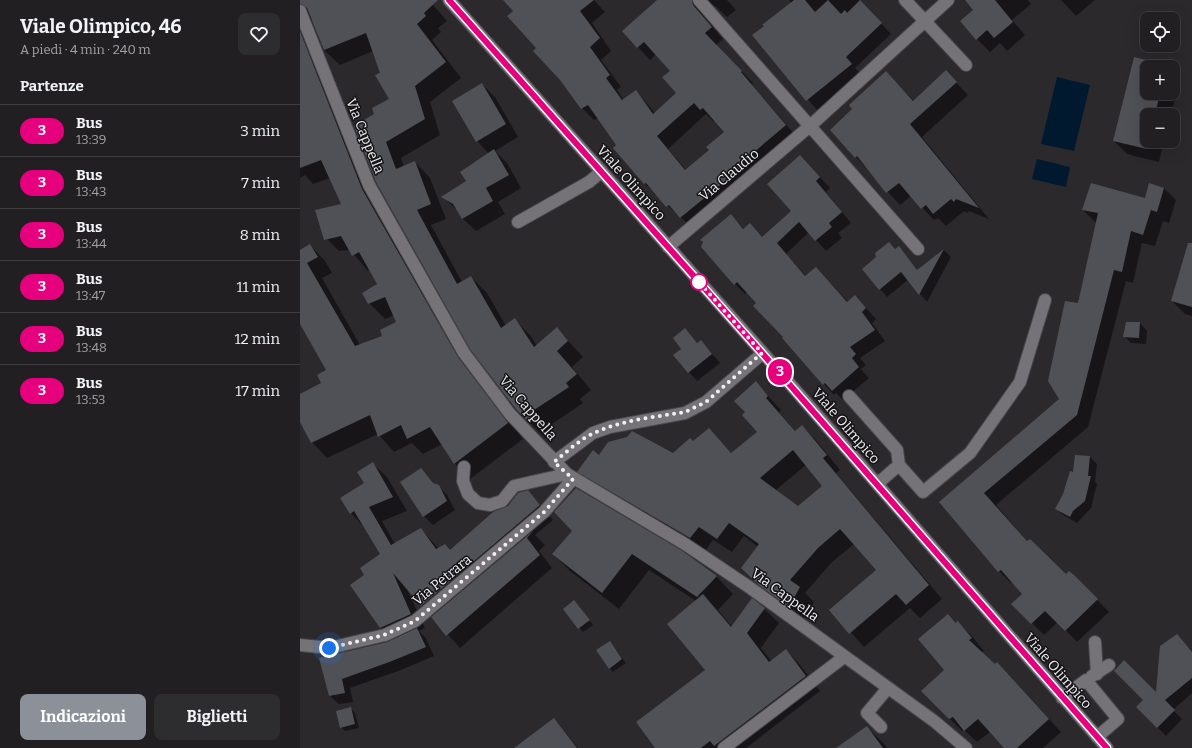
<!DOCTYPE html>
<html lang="it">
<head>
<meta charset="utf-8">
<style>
  :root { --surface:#211f22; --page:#2d2c2f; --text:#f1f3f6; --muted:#a2a2a5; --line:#3e3d40; --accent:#8c9099 }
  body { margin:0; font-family:Bitter,serif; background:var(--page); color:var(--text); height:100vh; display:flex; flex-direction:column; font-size:15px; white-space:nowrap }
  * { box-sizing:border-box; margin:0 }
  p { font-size:13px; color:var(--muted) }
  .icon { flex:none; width:22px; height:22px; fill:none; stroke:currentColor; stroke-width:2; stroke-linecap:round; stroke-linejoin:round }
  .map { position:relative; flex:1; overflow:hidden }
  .side { display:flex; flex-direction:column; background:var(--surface); width:300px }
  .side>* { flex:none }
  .badge { padding:0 8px; border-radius:13px; font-size:14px; line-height:26px }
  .tools { position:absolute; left:840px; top:12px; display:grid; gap:8px }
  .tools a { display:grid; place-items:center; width:40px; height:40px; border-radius:8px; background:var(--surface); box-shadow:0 4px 16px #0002,0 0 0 1px var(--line); font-size:20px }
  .you { position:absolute; width:20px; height:20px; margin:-10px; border:3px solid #fff; border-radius:50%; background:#1a73e8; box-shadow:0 0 0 6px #1a73e833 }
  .map>.badge { position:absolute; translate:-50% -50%; box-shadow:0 0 0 2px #fff }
  h2 { padding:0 20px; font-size:15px; line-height:36px }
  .round { display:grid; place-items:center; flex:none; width:42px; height:42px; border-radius:8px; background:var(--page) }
  .summary { display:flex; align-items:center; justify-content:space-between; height:68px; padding:0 20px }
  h1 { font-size:19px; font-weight:700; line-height:30px }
  .primary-button { display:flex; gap:8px; margin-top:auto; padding:8px 20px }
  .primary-button a { flex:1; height:46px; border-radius:8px; background:var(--accent); color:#fff; font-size:16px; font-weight:700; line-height:46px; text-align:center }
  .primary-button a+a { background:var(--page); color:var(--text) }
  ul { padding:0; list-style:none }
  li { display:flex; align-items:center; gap:12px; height:52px; padding:0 20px; border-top:1px solid var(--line) }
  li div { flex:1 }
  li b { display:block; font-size:15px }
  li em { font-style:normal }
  li .badge { min-width:44px; font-weight:700; text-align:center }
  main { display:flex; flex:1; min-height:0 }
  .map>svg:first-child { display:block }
  .water { fill:#00192e }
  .shadow { fill:#0007; fill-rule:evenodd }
  .building { fill:#505156; fill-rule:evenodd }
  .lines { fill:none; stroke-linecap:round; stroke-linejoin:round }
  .minor-casing { stroke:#49474b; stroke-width:14 }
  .minor { stroke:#767378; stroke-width:12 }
  .line-casing { stroke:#fff; stroke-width:9 }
  .line { stroke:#e6007e; stroke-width:6 }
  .walk { stroke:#f0eff2; stroke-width:4; stroke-dasharray:0 7.2 }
  .stop-dot { fill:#fff; stroke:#e6007e; stroke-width:2 }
  .labels { text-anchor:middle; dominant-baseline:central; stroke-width:3; stroke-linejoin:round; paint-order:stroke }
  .street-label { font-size:14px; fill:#f0eff2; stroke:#131214 }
</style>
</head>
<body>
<main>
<section class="side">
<div class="summary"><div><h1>Viale Olimpico, 46</h1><p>A piedi · 4 min · 240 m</p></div><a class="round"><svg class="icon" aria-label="heart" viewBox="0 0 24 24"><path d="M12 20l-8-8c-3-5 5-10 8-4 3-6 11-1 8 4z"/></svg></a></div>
<h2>Partenze</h2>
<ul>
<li><span class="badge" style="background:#e6007e;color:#fff">3</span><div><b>Bus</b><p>13:39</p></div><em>3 min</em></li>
<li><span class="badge" style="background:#e6007e;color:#fff">3</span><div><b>Bus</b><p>13:43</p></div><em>7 min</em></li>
<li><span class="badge" style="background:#e6007e;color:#fff">3</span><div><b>Bus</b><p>13:44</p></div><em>8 min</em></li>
<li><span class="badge" style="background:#e6007e;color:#fff">3</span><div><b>Bus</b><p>13:47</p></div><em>11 min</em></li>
<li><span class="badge" style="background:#e6007e;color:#fff">3</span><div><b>Bus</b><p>13:48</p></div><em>12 min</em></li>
<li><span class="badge" style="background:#e6007e;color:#fff">3</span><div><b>Bus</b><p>13:53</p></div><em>17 min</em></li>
</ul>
<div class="primary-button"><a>Indicazioni</a><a>Biglietti</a></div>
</section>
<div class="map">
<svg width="892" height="748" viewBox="0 0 892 748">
  <rect width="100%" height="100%" fill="#2c292d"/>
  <path class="water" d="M757,77L790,85L774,151L741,144Z
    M737,159L770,167L766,187L732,179Z"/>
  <path class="shadow" d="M0,0H129L147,21L138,28L141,32L132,40L161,78L130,102L140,135L101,158L104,167L115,162L130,178L146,219L131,225L162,282L171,277L187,293L206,326L215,320L230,335L237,346L257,329L283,357L272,367L291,390L280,399L283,403L249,426L254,432L245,438L216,408L77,181L75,115L90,99L73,51L40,65L24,50L13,20L10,21L78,205L173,373L223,439L170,479L155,464L142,444L123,454L112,443L94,452L78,434L27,458L12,442L0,420V395L22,383L27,370L0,322V251L10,245L25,261L32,273L22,278L60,345L83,336L98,322L94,315L85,319L69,303L78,284L70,269L68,271L50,250L39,251L23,235L43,204L30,178L13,184L5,175L0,178Z
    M204,0H294L305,12L292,23L311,51L301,60L321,87L317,90L324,100L336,91L355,113L377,93L371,71L356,54L350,60L323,31L359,0H427L436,10L427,17L415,6L410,4L405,6L403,15L423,39L416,45L453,83L452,85L497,137L393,229L345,184L315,148L318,145L298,118L294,120L282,108L237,48L214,11ZM406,114L413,121L415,120L425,132L410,150L386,170L368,149Z
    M489,0H559L591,34L555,68L561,74L517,110L453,35L492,3Z
    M679,0H728L731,4L712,20L725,35L707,51L700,43L690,52L677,39L675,10Z
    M761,0H795L776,16Z
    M834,58L868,67H847V93H873V72L880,79L871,115H847V141H864L859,162L827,154L814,141Z
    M646,72L668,95L622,137L689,219L669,211L667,213L664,211L646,226L638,218L634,220L611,196L600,205L531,130L554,109L586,73L614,101Z
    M182,84L195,97L218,137L195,151L207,163L221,188L198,202L205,214L176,231L163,219L159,212L143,197L167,181L189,154L177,141Z
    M510,166L530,188L526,192L551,223L538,233L542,238L526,251L509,232L486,254L506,276L516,268L548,302L555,296L576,319L572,323L585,341L560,358L566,365L561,369L569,378L543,400L536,393L534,395L524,384L483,338L484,337L457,303L448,292L445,294L435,284L401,240L431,216L444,229L450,224L463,238L492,211Z
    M864,188L876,200L869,223L863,221L855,246L842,243L833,283L826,281L788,427L696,505L728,542L767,575L774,576L809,612L777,642L758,622L744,635L713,604L723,594L713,582L711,583L699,571L640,502L761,399L797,222H795L783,210L845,199Z
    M599,247L618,271L644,250L651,257L627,302L608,280L587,297L563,269L577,257Z
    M892,262V316L885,314L872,301Z
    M840,323L847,331L846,344L831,343L824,336Z
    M385,330L398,344L401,341L420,363L397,381L374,355L382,349Z
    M456,383L481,410L479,412L496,432L502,426L516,440L540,470L536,473L642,599L620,618L610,608L564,647L531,610L577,571L554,544L532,562L505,593L514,602L503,620L476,600L456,582L458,547L444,536L432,552L413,540L404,552L293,485L279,471L299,457L373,454L393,442L409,429L432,454L459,432L446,412ZM506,465L523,486L498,507L476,490Z
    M790,457L797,464L795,482L797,484L791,508L777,523L763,515L756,509L774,473Z
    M73,464L87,477L107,511L82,521L95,544L121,529L139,549L151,551L228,492L253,520L235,535L245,545L239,551L252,568L160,648L107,589L125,628L119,631L126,638L134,656L101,670L50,688L53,702L39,704L30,696L21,659L93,640L81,628L51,585L66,575L81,555L65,528L51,513Z
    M102,482L138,486L147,495L155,510L133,525L124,516Z
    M380,551L417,577L433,594L418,610L432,627L464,609L479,623L461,648L471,661L486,650L500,665L520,691L446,748H356L406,670L396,601L349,570L319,609L270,571L253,554Z
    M278,605L293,625L283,632L264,609Z
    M648,615L670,634L684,651L681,653L695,665L697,663L709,675L761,732L743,748H705L690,732L677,742L664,730L662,731L622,691L645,670Z
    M877,636L892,652V693L873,710L882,719L866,736L837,707L857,694Z
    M313,646L326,663L313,672L309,668Z
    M51,709L55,713L59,728L45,731L41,727Z
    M254,719L262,728L278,748H246Z
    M567,727L584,744L587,748H549Z"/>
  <path class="building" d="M0,0H138L124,13L126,16L117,24L146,62L115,86L125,119L86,142L96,169L115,161L131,204L117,210L157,284L171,276L201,328L215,318L234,347L257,327L268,341L257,351L277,374L266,383L269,387L234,410L239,417L229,423L216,409L170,349L76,182L54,126L74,114L72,108L89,99L75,75L80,73L66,33L24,50L7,8L0,4Z
    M203,0H294L280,11L300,38L290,47L310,75L306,78L322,100L336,90L353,114L376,93L362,77L370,71L344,42L337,48L322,31L357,0H392L393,5L412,27L405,33L442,71L441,72L486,125L440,164L444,168L435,173L380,218L369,205L366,207L346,183L344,184L313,148L316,145L288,105L281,109L260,80L233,51L236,48L207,16L213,11ZM394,103L400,110L403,108L424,132L406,147L409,150L385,170L357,136Z
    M494,0H505L515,12L528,0L541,14L545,10L547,13L560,0L582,23L546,57L552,64L506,101L452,35L464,26L462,25Z
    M665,0H695L713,22L694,38L687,30L676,40L660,21L673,10Z
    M0,31L62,189L158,357L208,423L154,464L130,427L107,439L101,425L78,437L70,415L11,443L0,422V394L21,383L17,375L26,370L0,324V250L10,244L18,257L7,263L55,346L82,336L80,330L96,322L85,297L68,304L62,293L77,284L59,252L52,256L41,236L24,240L15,210L41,204L21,160L0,168Z
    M834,57L867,65V67H847V93H860L855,115H847V141H849L847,149L813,141Z
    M646,70L657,82L610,124L679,208L656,199L654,202L651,199L633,214L626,205L621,209L599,183L586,193L557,156L555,158L530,130L552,109L549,105L586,71L613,101Z
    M182,83L206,124L176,142L152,101Z
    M194,149L209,175L186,188L193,201L162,219L153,204L141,197L166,181L160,172Z
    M500,155L520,177L516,181L542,212L529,223L532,227L515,241L499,222L477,243L505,276L516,267L547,302L555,295L566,308L562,312L575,330L550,347L556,354L552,358L559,367L532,391L525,383L523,385L482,338L483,337L453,306L456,303L437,282L434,285L401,247L403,242L400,240L431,214L443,229L450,223L462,237L491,211L467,184Z
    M791,183L845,198L849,183L864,188L857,212L851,210L843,235L831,231L822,272L814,270L777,415L684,493L727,541L730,539L766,574L769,571L774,575L798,599L765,631L745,611L731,624L711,604L722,594L701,570L698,572L639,502L759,399L748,381L765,301L778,303L798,213L782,210Z
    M589,242L595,249L599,246L617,270L644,249L619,295L601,272L579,290L562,269L576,257L575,253Z
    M888,243H892V307L871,301Z
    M826,322H840L839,338L823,337Z
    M385,328L397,343L401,340L412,354L388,373L373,355L381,349L373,338Z
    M456,381L468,396L466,398L495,431L502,425L527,455L523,458L629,585L606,605L596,594L549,634L529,610L576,570L540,529L518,548L490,580L500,587L489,607L460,586L441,568L459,544L429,523L417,539L399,527L390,538L277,472L293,450L299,455L308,442L327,437L332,431L373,453L390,438L393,441L409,428L431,453L457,432L442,415L445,412L434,401ZM493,450L522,486L498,506L460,478Z
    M775,455L790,456L788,476H791L785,501L773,511L770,517L755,509L763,494L770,471L773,472Z
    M73,462L93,497L69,507L91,545L121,528L136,549L145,544L150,550L193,512L208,506L218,493L228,490L240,505L121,606L93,573L111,614L80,628L50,585L64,575L60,568L80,554L54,511L50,514L40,498L64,483L57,472Z
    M121,468L133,483L139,485L147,501L123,517L100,482Z
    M276,488L381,550L417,576L397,597L332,554L302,593L252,554L272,531L254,512Z
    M233,531L227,538L240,555L146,636L131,617Z
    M403,594L431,627L452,598L465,608L447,633L469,662L486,649L506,676L414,746L410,741L401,748H355L336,722L405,670L367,624Z
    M274,600L290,620L278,629L263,609Z
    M648,614L656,623L657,620L672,638L669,640L695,664L697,662L749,719L717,748H704L678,719L664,731L653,717L649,719L621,691L644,670L618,639Z
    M117,628L126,647L92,661L42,679L45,693L29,696L19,658L87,642Z
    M877,634L892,652V678L865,700L875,710L857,728L836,707L843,700L814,671L824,660L856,692L860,646Z
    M310,641L322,659L309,669L296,650Z
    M51,707L55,724L40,728L36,711Z
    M254,718L277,748H214Z
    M567,726L583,748H536Z"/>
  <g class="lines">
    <g class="minor-casing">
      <path id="minor" d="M149,0L463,353L807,748
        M399,0L618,249
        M605,0L666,65
        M0,11L69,185L164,353L210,414L267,474L385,544L449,587L634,721L666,748
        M218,222L289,182L301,172
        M368,247L510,126L648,0
        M549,396L597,450L599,465L577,484
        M254,462L293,433L310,427L385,413L406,402L463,353
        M599,465L623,492L670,453L720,382L745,300
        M164,467L163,481L168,494L178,503L190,505L202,501L214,486L267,474
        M795,642L797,674
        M0,645L29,648L85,635L115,621L244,512L273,479
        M792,676L809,665
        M762,698L786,680L818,719L797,737
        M581,727L567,713L588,688
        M424,748L544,657"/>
    </g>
    <use href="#minor" class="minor"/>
  </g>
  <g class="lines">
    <g class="line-casing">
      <path id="line" d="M149,0L462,353L807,748"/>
    </g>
    <use href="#line" class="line"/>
    <path class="walk" d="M29,648L84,635L115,621L244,512L273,479L254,462C267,452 280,439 294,433C322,420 355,417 385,412L406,402L462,353L399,282"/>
  </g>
  <circle class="stop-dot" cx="399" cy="282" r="8"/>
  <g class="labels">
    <g class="street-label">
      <text transform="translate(65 136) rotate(68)">Via Cappella</text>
      <text transform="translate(429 175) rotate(-40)">Via Claudio</text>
      <text transform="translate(331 183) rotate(48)">Viale Olimpico</text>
      <text transform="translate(228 408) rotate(49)">Via Cappella</text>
      <text transform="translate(546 426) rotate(49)">Viale Olimpico</text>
      <text transform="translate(142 580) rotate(-39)">Via Petrara</text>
      <text transform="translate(485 595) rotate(36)">Via Cappella</text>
      <text transform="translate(758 671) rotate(49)">Viale Olimpico</text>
    </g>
  </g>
</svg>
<div class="tools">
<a><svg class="icon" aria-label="locate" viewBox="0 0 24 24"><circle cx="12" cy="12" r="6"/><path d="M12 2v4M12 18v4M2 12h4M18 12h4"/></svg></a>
<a>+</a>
<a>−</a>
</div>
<div class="you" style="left:29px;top:648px"></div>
<b class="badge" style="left:480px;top:372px;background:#e6007e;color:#fff">3</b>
</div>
</main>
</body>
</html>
